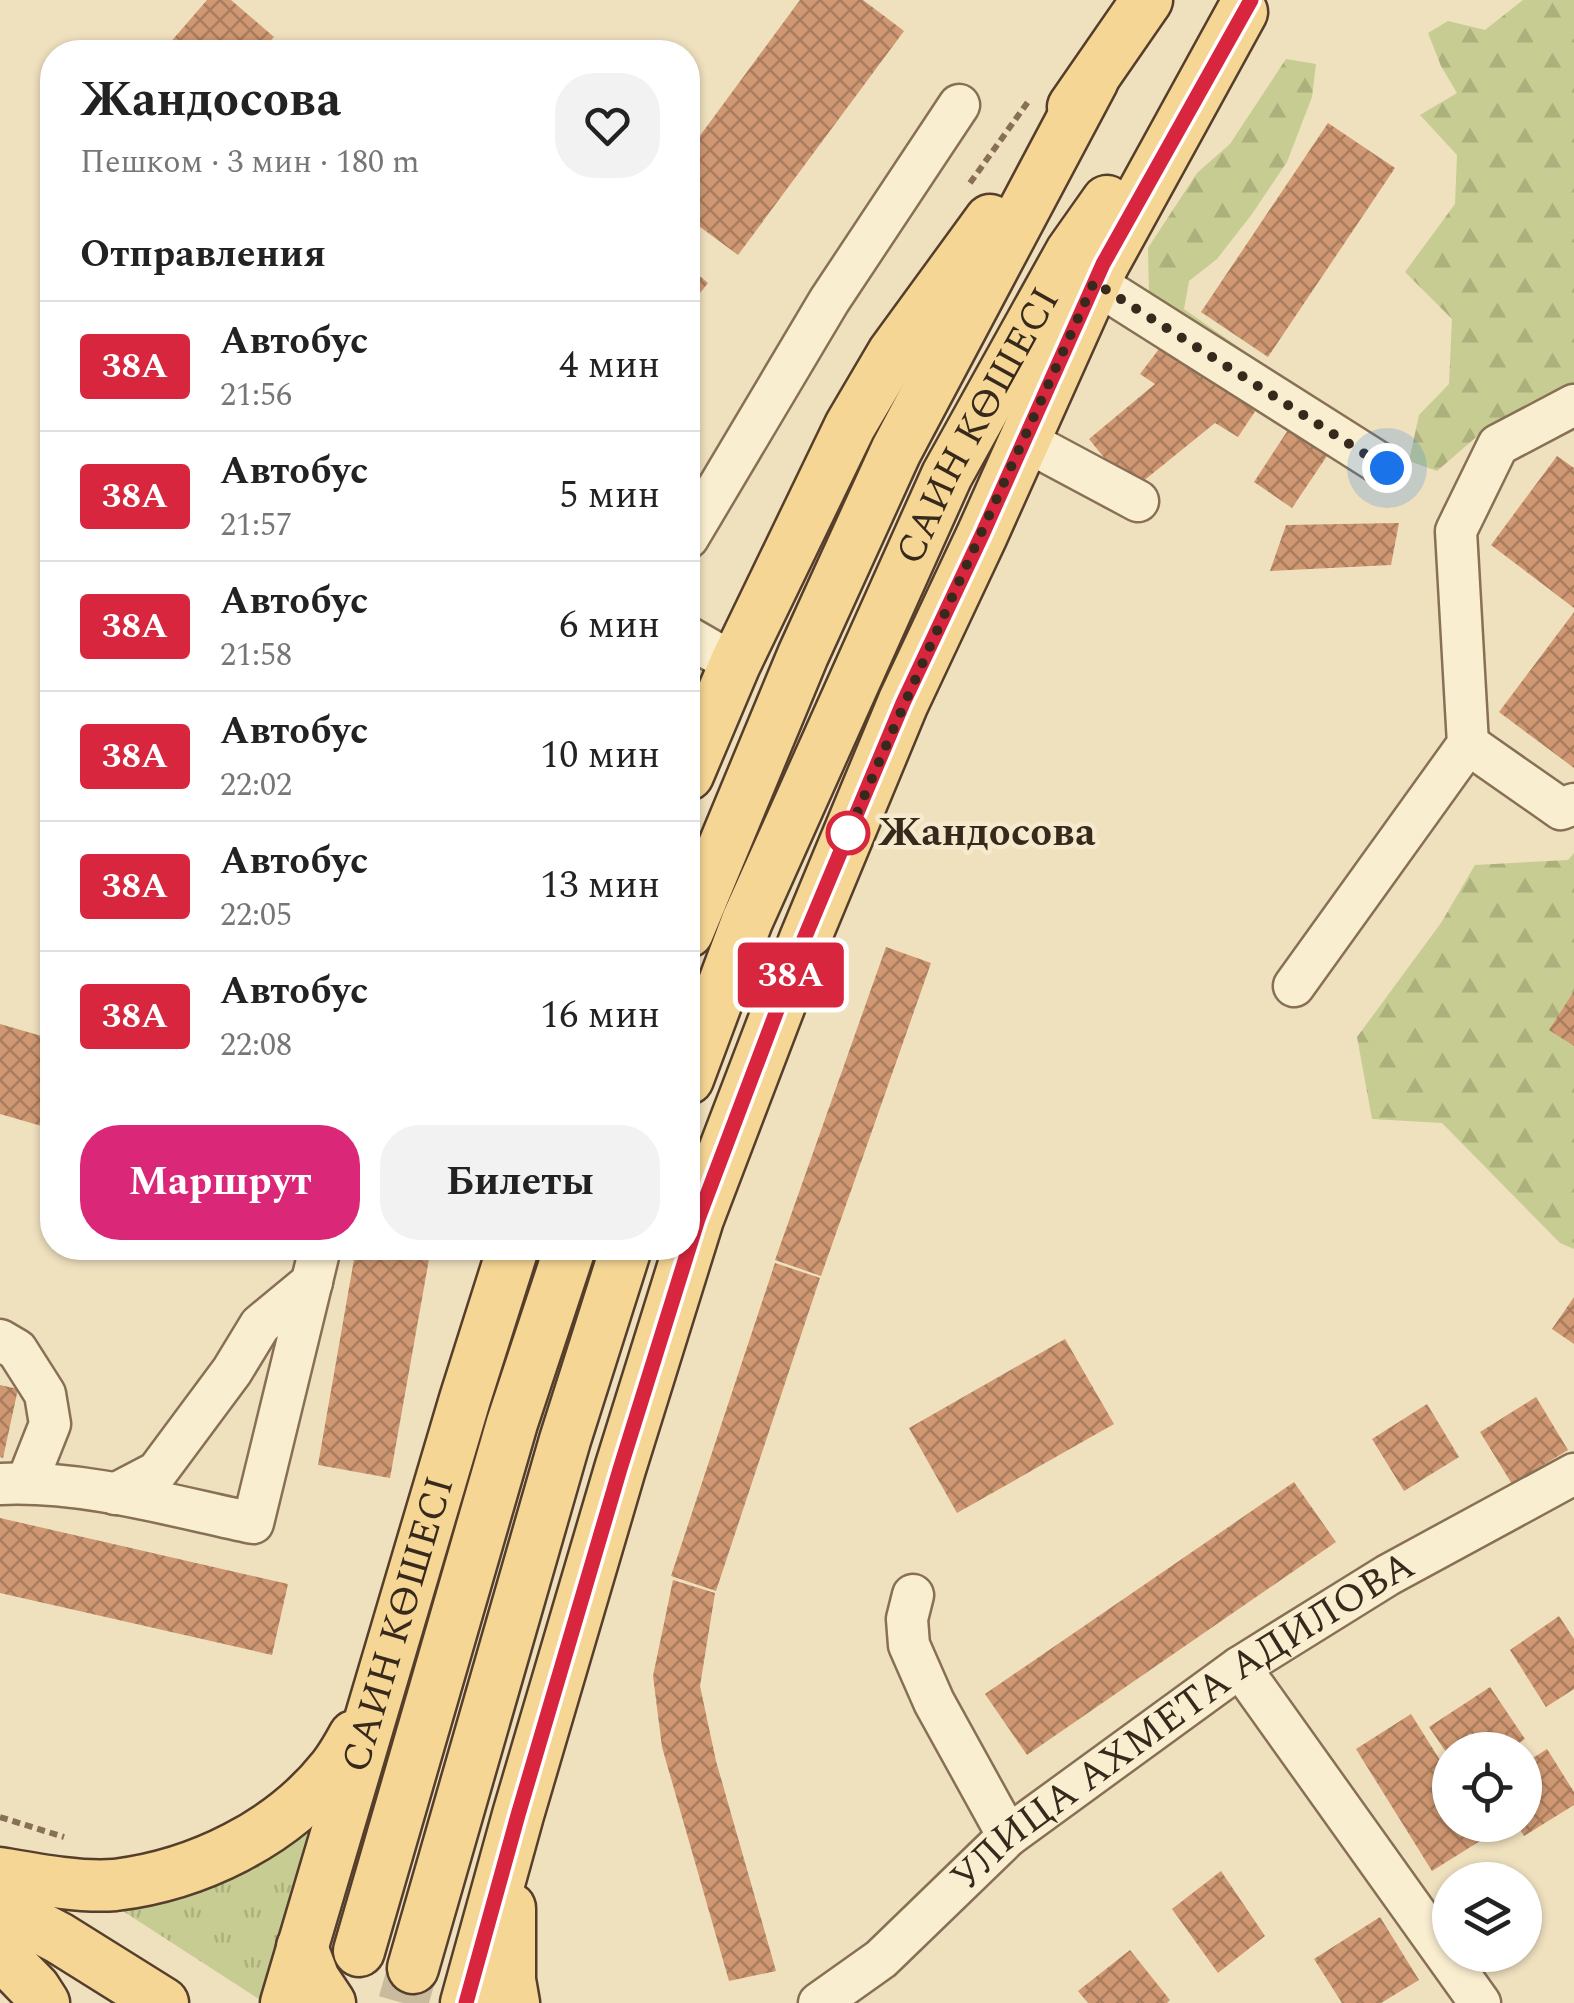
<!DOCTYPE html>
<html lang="ru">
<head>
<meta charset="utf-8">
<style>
  :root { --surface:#fff; --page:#f2f2f2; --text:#222; --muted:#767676; --line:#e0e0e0; --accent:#db2777 }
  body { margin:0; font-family:Spectral,serif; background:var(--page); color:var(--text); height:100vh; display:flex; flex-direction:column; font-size:38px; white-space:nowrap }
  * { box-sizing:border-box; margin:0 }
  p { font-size:32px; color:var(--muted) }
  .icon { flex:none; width:55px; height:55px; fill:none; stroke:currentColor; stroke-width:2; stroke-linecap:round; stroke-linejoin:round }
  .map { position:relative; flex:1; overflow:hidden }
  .side { position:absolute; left:40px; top:40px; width:660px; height:1220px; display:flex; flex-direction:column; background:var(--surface); border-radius:40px; box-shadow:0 2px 8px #0004 }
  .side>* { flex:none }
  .badge { padding:0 20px; border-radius:8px; font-size:35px; line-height:65px }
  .tools { position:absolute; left:1432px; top:1732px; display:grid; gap:20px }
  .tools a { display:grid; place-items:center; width:110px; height:110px; border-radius:50%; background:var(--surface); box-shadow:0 2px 8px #0004; font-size:50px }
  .you { position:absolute; width:50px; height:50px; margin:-25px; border:8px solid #fff; border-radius:50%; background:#1a73e8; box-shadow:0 0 0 15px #1a73e833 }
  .map>.badge { position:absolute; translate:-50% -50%; box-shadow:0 0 0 5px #fff }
  h2 { padding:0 40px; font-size:38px; line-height:90px }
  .round { display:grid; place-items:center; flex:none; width:105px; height:105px; border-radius:40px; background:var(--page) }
  .head { display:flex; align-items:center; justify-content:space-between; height:170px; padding:0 40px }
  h1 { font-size:48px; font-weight:700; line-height:75px }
  .action { display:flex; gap:20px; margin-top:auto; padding:20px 40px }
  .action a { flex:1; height:115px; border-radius:40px; background:var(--accent); color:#fff; font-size:40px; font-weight:700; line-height:115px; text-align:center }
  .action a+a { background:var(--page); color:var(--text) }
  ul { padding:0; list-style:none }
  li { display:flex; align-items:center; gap:30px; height:130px; padding:0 40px; border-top:2px solid var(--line) }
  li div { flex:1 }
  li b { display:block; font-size:38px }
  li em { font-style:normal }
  li .badge { min-width:110px; font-weight:700; text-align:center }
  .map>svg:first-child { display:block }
  .grass { fill:url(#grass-tufts) }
  .forest { fill:url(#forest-firs) }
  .building { fill:url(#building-cross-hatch) }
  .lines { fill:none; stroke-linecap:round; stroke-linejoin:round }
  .major-tunnel { stroke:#cabb9e; stroke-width:50; stroke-dasharray:50 25; stroke-linecap:butt }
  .minor-casing { stroke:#887056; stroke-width:45 }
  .major-casing { stroke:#553e2b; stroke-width:55 }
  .path { stroke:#887056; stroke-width:6; stroke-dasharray:8 5; stroke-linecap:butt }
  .minor { stroke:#faeed1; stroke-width:40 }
  .major { stroke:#f5d694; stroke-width:50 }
  .line-casing { stroke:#fff; stroke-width:22 }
  .line { stroke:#d7263d; stroke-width:15 }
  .walk { stroke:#37291c; stroke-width:10; stroke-dasharray:0 18 }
  .stop-dot { fill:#fff; stroke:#d7263d; stroke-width:5 }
  .labels { text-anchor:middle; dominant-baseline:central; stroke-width:9; stroke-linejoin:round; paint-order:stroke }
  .street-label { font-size:40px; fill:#37291c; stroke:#f6eace }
  .stop-label { font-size:40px; font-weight:bold; fill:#37291c; stroke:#f6eace; text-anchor:start }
</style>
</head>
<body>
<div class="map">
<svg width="1574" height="2003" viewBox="0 0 1574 2003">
  <defs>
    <pattern id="grass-tufts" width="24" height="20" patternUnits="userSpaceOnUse" patternTransform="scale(2.5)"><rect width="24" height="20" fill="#c7cd92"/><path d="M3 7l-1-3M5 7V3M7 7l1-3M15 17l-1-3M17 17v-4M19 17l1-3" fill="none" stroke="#acb07d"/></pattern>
    <pattern id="forest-firs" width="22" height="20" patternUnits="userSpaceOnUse" patternTransform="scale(2.5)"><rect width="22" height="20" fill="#c7cd92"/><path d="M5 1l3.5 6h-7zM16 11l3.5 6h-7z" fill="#acb07d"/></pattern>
    <pattern id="building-cross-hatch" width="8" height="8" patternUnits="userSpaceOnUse" patternTransform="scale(2.5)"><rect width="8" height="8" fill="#cf9872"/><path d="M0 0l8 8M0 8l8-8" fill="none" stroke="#a97c5d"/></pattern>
  </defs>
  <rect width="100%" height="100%" fill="#efe0be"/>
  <path class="grass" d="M321,1815L265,2003L109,1902Z"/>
  <path class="forest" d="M1523,0H1574V425L1524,415L1489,426L1437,471L1409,461L1419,415L1449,384L1452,319L1405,272L1455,204L1457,155L1420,115L1457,93L1441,66L1428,33L1448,21L1485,30Z
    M1286,59L1316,64L1312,97L1287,162L1252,214L1217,259L1189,281L1184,309L1257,360L1260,378L1149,295L1148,248L1197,173L1230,144Z
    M1574,853V1249L1560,1243L1442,1123L1372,1119L1357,1037L1441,923L1475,865L1568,860Z"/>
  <path class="building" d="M207,0H231L274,37L260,52H162Z
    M800,0H863L904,31L738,255L688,218V152Z
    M1328,123L1395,168L1268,357L1201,312Z
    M688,266L708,283L688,308Z
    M1162,345L1258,407L1238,437L1215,423L1131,491L1089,439L1155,384L1140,374Z
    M1288,430L1327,456L1292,508L1254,482Z
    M1557,456L1574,468V608L1491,545Z
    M1399,523L1391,565L1270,571L1286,525Z
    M1574,612V768L1499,712Z
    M886,947L931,963L821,1276L775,1260Z
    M1574,991V1046L1549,1030Z
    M0,1024L52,1039V1129L0,1114Z
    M356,1248H431L390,1478L318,1465Z
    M775,1263L820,1278L716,1591L671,1576Z
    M1574,1297V1344L1552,1329Z
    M1065,1339L1114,1424L957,1513L909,1428Z
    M0,1385L18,1389L3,1458L0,1457Z
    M1536,1397L1568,1450L1512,1484L1480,1432Z
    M1427,1404L1459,1457L1404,1491L1372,1439Z
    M1294,1482L1336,1542L1027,1755L985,1694Z
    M0,1518L288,1584L272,1655L0,1593Z
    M673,1580L715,1593L700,1686L716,1761L776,1971L729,1981L662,1747L653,1676Z
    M1559,1616L1574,1639V1689L1546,1707L1510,1650Z
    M1490,1687L1525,1739L1509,1750H1450V1758L1429,1727Z
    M1411,1714L1450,1776V1825H1481L1488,1836L1432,1871L1356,1749Z
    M1547,1749L1574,1792V1805L1524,1836L1517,1825H1525V1763Z
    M1221,1871L1265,1936L1218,1973L1172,1909Z
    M1380,1917L1419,1980L1381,2003H1342L1314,1959Z
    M1130,1950L1170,2000L1167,2003H1088L1078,1991Z"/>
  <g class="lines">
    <path class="major-tunnel" d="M403,2003L413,1968"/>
    <g class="minor-casing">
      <g id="minor">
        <path d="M1095,283L1387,468"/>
        <path d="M1024,440L1138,501"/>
        <path d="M688,538L829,301L959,105"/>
        <path d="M688,637L735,664"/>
        <path d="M1468,744L1561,809L1574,804"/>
        <path d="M1294,986L1468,744L1456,531L1498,445L1574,405"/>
        <path d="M0,1340L17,1350L45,1394L50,1424L27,1482"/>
        <path d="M0,1484C83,1480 172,1506 253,1523L320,1248"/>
        <path d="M115,1494L157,1472L232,1371L260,1325L312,1282"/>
        <path d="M913,1595L907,1619L909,1645L934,1702L1008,1836"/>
        <path d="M1240,1667L1480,2003"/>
        <path id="s1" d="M819,2003L881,1959L1008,1836L1240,1667L1388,1575L1574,1474"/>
      </g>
    </g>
    <g class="major-casing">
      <g id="major">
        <path d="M1073,107L1147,0"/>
        <path d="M688,775L735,664L850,426L893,353L990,220"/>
        <path d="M688,932L803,655L896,451L1093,80"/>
        <path id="s2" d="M688,1079L747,921L947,475L1071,252L1107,201"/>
        <path d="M0,1873C34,1879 81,1888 115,1885C197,1875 282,1834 334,1768C341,1759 348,1747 354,1736"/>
        <path d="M0,1907L59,1938L163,2003"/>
        <path d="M510,1908V1980L514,2003"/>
        <path d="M302,1947L314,1979L330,2003"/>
        <path d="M359,1951L512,1423L570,1248"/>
        <path d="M0,1953L35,1989L44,2003"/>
        <path d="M413,1968L565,1440L626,1248"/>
        <path id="s3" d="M286,2003L465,1399L513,1248"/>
        <path d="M466,2003L518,1815L620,1469L698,1219L805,939L903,703L982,535L1103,265L1242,12"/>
      </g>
    </g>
    <path class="path" d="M970,183L1030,99
      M0,1817L64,1837"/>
    <use href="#minor" class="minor"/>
    <use href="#major" class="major"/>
  </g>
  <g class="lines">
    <g class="line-casing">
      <path id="line" d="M466,2003L518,1815L620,1469L698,1219L804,939L903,703L982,535L1103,264L1251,0"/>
    </g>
    <use href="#line" class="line"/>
    <path class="walk" d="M848,833L846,839C925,652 1012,468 1094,282L1387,468"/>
  </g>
  <circle class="stop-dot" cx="848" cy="833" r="20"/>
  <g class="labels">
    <g class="street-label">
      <text stroke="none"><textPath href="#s2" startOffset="715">САИН КӨШЕСІ</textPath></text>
      <text stroke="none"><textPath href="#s3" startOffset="395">САИН КӨШЕСІ</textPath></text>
      <text stroke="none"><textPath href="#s1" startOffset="462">УЛИЦА АХМЕТА АДИЛОВА</textPath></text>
    </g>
    <g class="stop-label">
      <text x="878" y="833">Жандосова</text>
    </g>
  </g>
</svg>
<div class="tools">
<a><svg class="icon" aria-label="locate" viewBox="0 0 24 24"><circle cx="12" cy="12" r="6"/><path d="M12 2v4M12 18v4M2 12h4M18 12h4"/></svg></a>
<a><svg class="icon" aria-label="layers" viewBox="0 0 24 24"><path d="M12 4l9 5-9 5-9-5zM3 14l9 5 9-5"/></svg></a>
</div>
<div class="you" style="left:1387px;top:468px"></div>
<b class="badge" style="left:791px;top:975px;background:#d7263d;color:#fff">38А</b>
<section class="side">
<div class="head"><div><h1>Жандосова</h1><p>Пешком · 3 мин · 180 m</p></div><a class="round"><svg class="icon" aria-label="heart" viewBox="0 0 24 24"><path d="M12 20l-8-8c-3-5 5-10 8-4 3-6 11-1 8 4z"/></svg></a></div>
<h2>Отправления</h2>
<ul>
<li><span class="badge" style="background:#d7263d;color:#fff">38А</span><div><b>Автобус</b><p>21:56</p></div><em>4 мин</em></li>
<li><span class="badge" style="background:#d7263d;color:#fff">38А</span><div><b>Автобус</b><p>21:57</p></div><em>5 мин</em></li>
<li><span class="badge" style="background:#d7263d;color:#fff">38А</span><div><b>Автобус</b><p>21:58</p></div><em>6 мин</em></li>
<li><span class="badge" style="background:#d7263d;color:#fff">38А</span><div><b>Автобус</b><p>22:02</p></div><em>10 мин</em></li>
<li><span class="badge" style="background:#d7263d;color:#fff">38А</span><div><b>Автобус</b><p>22:05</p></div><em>13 мин</em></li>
<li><span class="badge" style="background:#d7263d;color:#fff">38А</span><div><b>Автобус</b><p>22:08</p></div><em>16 мин</em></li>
</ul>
<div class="action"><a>Маршрут</a><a>Билеты</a></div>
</section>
</div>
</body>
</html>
